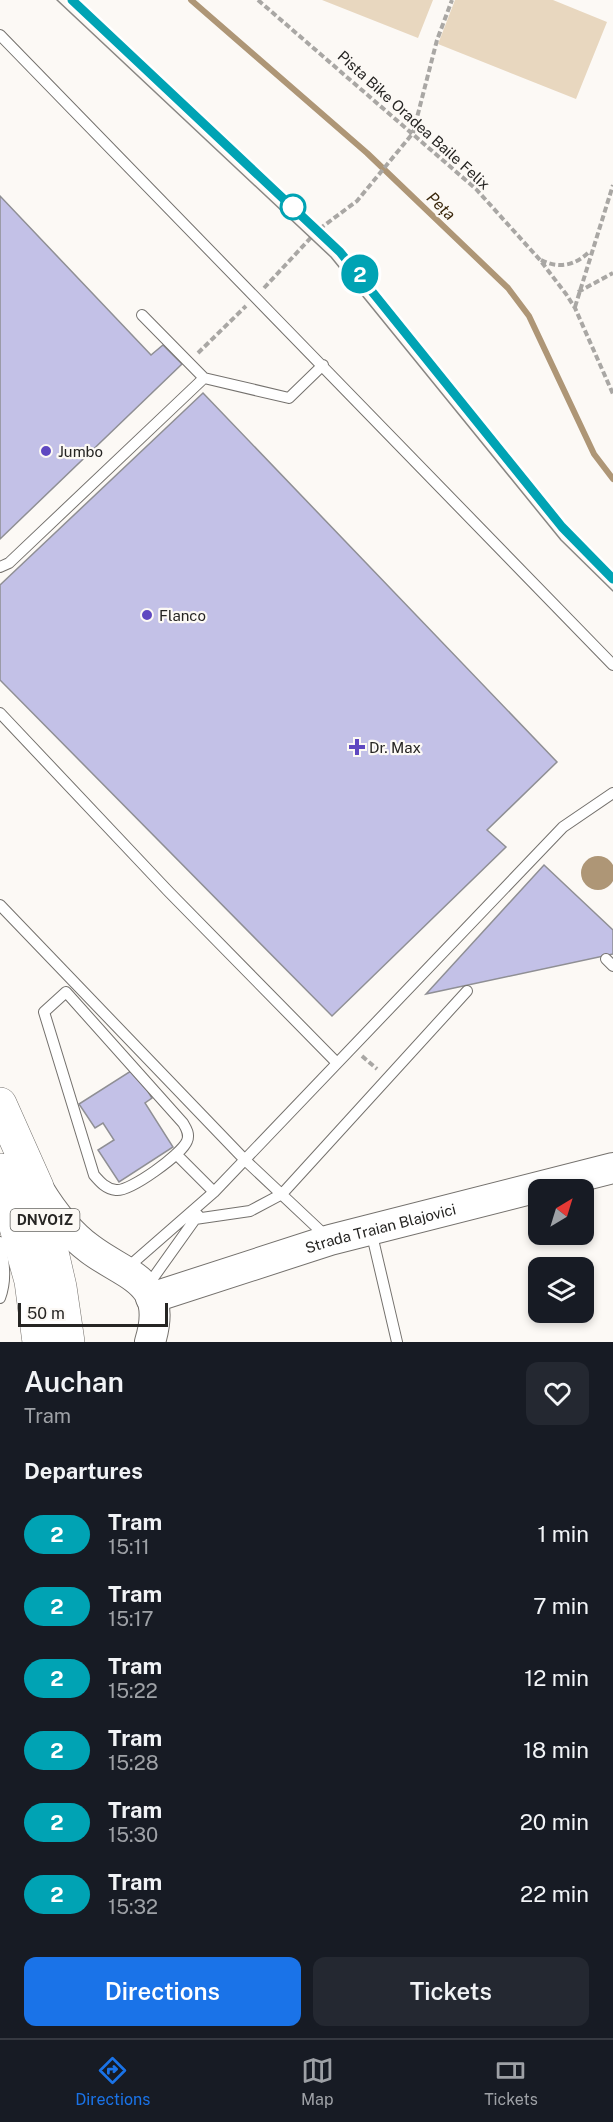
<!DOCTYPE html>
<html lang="en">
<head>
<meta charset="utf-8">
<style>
  :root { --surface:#171b24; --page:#242831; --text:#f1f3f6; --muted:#9ea1a6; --line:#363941; --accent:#1a73e8 }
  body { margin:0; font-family:"Public Sans",sans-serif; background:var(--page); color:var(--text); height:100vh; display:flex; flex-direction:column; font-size:22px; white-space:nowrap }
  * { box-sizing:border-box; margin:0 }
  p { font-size:20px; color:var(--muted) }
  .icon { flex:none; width:33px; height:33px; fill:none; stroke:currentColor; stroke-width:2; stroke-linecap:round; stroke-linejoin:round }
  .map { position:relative; height:1342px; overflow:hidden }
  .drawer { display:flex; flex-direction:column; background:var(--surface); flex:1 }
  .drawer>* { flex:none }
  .badge { padding:0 12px; border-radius:20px; font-size:21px; line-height:39px }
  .needle { width:39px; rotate:38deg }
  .fabs { position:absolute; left:528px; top:1179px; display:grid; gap:12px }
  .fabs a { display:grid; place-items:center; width:66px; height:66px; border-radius:12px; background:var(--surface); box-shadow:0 3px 9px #0003; font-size:30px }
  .scale { position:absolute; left:18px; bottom:15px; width:150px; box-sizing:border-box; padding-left:6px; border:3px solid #262523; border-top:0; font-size:16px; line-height:21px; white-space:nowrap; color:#262523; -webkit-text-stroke:4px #fcf9f5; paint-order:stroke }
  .map>.badge { position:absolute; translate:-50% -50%; box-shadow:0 0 0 3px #fff }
  h2 { padding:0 24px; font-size:22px; line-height:54px }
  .round { display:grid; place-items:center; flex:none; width:63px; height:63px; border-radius:12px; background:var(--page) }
  .summary { display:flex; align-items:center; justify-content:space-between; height:102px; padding:0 24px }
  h1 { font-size:28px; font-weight:600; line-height:45px }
  .cta { display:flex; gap:12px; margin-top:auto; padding:12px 24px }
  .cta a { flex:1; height:69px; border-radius:12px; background:var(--accent); color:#fff; font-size:24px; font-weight:600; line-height:69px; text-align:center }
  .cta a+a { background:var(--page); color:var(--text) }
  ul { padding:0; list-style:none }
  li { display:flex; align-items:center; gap:18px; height:72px; padding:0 24px }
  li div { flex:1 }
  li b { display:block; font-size:22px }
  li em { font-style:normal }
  li .badge { min-width:66px; font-weight:700; text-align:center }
  .dock { display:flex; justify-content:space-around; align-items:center; height:84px; border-top:2px solid var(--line); background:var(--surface); font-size:16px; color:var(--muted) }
  .dock a { display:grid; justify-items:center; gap:3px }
  .dock .selected { color:var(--accent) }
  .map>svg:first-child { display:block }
  .green { fill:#e8d7bf }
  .water { fill:#ae9676 }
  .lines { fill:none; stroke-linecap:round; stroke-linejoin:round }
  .stream { stroke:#ae9676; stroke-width:6 }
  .building { fill:#c3c1e7; stroke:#8f8f94; stroke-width:1.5 }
  .lane-casing { stroke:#74716d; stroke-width:12 }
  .secondary-casing { stroke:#74716d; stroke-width:32 }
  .highway-casing { stroke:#74716d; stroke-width:34 }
  .path { stroke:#a9a7a4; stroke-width:4; stroke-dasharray:6 3; stroke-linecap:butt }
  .lane { stroke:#fff; stroke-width:10 }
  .secondary { stroke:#fff; stroke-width:30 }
  .highway { stroke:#fff; stroke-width:33 }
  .tram { stroke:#898784; stroke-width:1.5 }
  .line-casing { stroke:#fff; stroke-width:14 }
  .line { stroke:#00a3b4; stroke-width:9 }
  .stop-dot { fill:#fff; stroke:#00a3b4; stroke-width:3 }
  .poi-dot { fill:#5f48c1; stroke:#fcf9f5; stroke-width:2 }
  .labels { text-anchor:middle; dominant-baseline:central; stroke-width:4.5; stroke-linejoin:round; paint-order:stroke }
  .shield { fill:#fcf9f5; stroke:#666562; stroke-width:1.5 }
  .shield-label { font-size:14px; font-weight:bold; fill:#262523 }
  .street-label { font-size:15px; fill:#262523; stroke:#fcf9f5 }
  .poi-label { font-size:15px; fill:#262523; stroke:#fcf9f5; text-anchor:start }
  .water-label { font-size:16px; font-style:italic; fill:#39260a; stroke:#fcf9f5 }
</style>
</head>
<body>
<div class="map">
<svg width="613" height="1342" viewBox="0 0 613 1342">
  <rect width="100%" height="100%" fill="#fcf9f5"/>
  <path class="green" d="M322,0H433L418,38Z
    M455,0H553L607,22L576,99L438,44Z"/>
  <path class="water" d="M581 873a17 17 0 1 1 34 0a17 17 0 1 1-34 0Z"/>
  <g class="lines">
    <path class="stream" d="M191,0L367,153L508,288L529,316L594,454L613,479"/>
  </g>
  <path class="building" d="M0,196L151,355L163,345L182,364L0,539Z
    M203,393L557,762L487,830L506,847L332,1016L0,680V585Z
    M544,865L613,930V954L426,994Z
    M134,1069L152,1098L145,1103L173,1147L119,1182L98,1150L114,1140L103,1123L95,1128L79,1104Z"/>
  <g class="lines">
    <g class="lane-casing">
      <path id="lane" d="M0,35L613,665
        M142,315L204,378L289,398L323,365
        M0,567L9,563L204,378
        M0,713L169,892L337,1063
        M0,905L245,1160L328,1238
        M606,959L613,966
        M66,992L183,1123C186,1128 190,1134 187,1141C182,1154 130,1192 116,1190C106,1189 100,1182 94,1175L44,1012Z
        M176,1154L214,1192
        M195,1219L250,1211L282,1194L467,991
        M371,1231L397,1342
        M0,1242C4,1262 7,1279 0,1298
        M127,1268L214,1192L563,827L613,793
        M146,1288L198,1215"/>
    </g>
    <g class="secondary-casing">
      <g id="secondary">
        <path d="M39,1190C53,1213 68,1233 90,1249C127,1277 169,1280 150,1342"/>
        <path id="s1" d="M151,1298L330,1240L613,1168"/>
      </g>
    </g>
    <g class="highway-casing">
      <path id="highway" d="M0,1104L37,1187L60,1287L68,1342
        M0,1170L31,1281L39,1342"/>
    </g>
    <path class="path" d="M258,0L476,189L540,260L566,294L575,308L613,394
      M541,260C559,269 575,266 590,251
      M264,288L318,230L357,201L413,133L437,40L452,0
      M578,292L613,273
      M575,307L613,185
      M198,353L246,306
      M362,1056L377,1069"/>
    <use href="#lane" class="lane"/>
    <use href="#secondary" class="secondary"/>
    <use href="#highway" class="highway"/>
    <path class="tram" d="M57,0L331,257L561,540L613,591
      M72,0L340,252L561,526"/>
  </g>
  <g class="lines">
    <g class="line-casing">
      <path id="line" d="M72,0L340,252L562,527L613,579"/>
    </g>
    <use href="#line" class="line"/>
  </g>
  <circle class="stop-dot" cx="293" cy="207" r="12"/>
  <g class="poi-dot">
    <circle cx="46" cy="451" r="6"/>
    <circle cx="147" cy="615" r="6"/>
    <path d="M354 738h6v6h6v6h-6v6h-6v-6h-6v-6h6z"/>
  </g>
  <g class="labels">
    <rect class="shield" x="10.5" y="1209" width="69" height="22" rx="4.5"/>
    <g class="shield-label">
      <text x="45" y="1220">DNVO1Z</text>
    </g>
    <g class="street-label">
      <text transform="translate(414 120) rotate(42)">Pista Bike Oradea Baile Felix</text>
      <text stroke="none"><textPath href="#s1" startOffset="240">Strada Traian Blajovici</textPath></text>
    </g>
    <g class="poi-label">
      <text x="58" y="451">Jumbo</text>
      <text x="159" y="615">Flanco</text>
      <text x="369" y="747">Dr. Max</text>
    </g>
    <g class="water-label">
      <text transform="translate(441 206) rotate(44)">Peța</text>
    </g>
  </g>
</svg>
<div class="fabs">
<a><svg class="needle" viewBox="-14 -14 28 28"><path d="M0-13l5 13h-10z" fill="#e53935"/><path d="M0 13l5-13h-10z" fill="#9ea1a6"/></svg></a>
<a><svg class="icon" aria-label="layers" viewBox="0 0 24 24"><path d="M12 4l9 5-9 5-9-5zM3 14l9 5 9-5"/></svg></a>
</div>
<div class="scale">50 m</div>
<b class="badge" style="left:360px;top:274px;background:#00a3b4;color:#fff">2</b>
</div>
<section class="drawer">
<div class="summary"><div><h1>Auchan</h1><p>Tram</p></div><a class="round"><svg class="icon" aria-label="heart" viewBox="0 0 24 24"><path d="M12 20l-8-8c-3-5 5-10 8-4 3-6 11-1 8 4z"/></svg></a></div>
<h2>Departures</h2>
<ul>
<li><span class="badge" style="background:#00a3b4;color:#fff">2</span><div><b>Tram</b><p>15:11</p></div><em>1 min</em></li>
<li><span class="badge" style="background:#00a3b4;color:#fff">2</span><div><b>Tram</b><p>15:17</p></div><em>7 min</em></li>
<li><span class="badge" style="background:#00a3b4;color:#fff">2</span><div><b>Tram</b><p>15:22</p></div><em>12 min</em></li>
<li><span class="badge" style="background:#00a3b4;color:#fff">2</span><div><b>Tram</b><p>15:28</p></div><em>18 min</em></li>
<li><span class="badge" style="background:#00a3b4;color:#fff">2</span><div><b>Tram</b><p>15:30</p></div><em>20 min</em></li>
<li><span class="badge" style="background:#00a3b4;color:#fff">2</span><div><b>Tram</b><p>15:32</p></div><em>22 min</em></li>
</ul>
<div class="cta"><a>Directions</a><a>Tickets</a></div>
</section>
<nav class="dock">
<a class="selected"><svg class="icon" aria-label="directions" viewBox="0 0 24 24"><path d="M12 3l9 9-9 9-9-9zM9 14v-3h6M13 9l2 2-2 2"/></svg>Directions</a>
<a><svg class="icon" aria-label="map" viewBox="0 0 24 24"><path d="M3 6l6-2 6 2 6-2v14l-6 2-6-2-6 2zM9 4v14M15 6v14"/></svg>Map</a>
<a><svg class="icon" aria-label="tickets" viewBox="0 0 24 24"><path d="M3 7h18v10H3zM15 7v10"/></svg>Tickets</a>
</nav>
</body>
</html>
